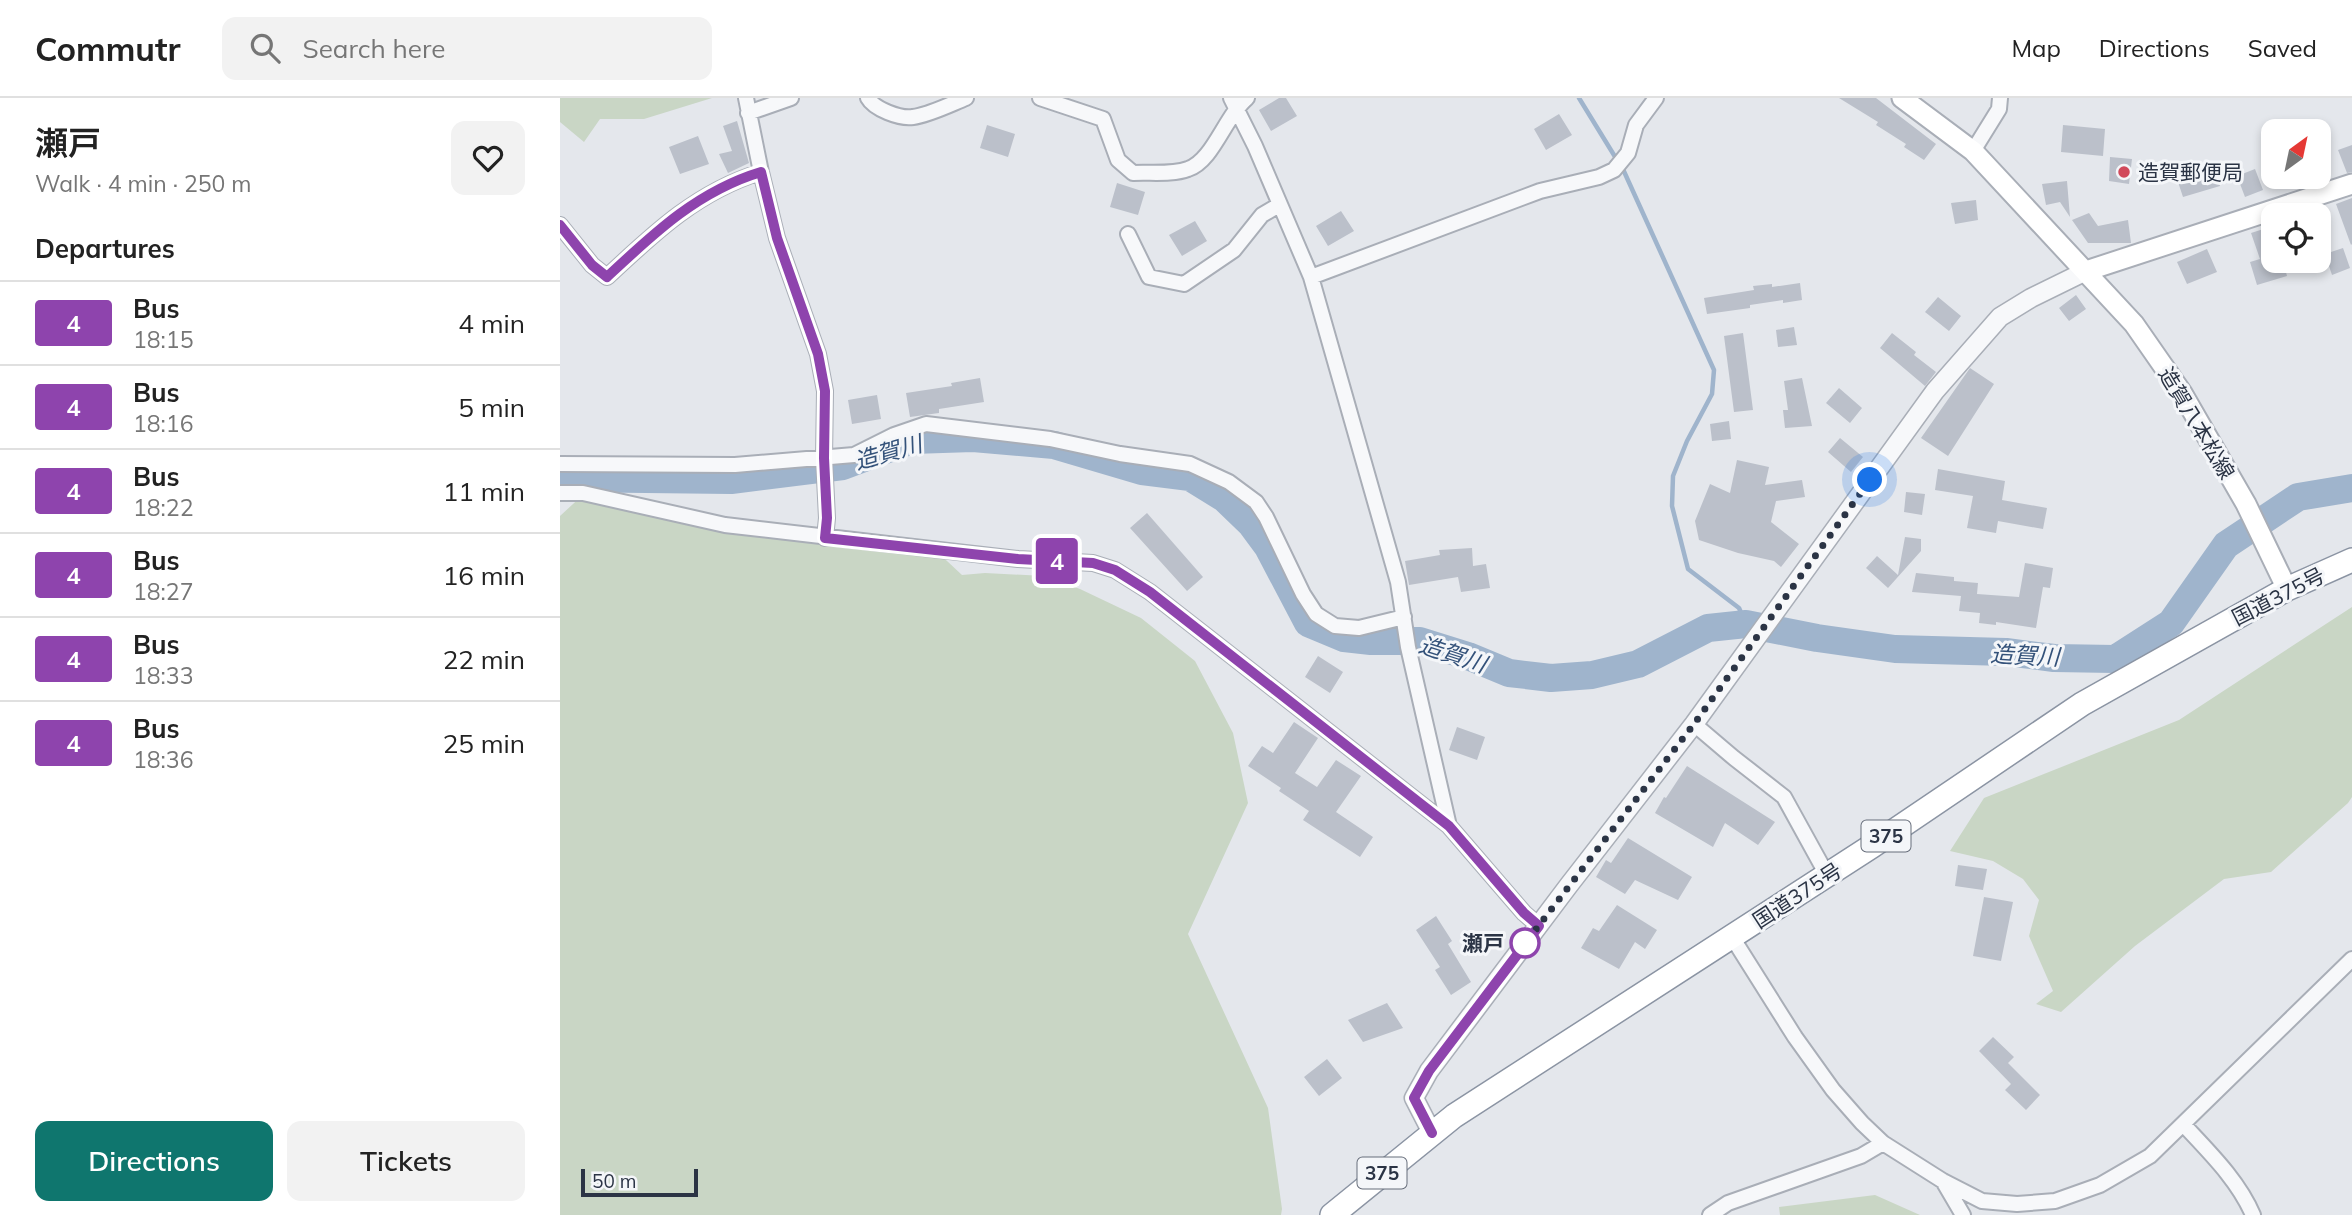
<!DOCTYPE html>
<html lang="en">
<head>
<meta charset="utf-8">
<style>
  :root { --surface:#fff; --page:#f2f2f2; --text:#222; --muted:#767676; --line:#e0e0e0; --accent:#0f766e }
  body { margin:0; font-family:Mulish,"Noto Sans JP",sans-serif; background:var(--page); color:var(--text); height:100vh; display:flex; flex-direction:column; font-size:26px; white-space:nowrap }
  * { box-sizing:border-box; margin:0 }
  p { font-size:23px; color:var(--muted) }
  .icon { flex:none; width:38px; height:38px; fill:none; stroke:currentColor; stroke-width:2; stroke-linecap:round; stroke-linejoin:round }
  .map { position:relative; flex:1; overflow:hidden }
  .side { display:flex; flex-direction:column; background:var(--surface); width:560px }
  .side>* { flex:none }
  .badge { padding:0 14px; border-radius:5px; font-size:24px; line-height:46px }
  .needle { width:46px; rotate:33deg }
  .fabs { position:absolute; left:1701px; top:21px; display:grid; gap:14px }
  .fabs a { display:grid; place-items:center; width:70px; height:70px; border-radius:14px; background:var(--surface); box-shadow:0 4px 10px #0003; font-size:35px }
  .scale { position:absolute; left:21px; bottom:18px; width:117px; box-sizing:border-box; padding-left:7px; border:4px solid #2b3445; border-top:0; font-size:19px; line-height:24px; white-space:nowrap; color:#2b3445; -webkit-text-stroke:5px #f4f6f9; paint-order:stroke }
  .you { position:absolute; width:35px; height:35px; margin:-18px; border:5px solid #fff; border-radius:50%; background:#1a73e8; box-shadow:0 0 0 10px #1a73e833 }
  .map>.badge { position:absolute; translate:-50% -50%; box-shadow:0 0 0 4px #fff }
  h2 { padding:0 35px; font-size:26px; line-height:63px }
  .round { display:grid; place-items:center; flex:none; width:74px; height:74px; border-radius:14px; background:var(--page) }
  .head { display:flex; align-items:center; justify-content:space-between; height:119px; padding:0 35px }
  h1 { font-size:33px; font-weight:600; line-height:52px }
  .primary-button { display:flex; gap:14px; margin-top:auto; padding:14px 35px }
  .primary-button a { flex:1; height:80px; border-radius:14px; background:var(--accent); color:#fff; font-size:28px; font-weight:600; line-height:80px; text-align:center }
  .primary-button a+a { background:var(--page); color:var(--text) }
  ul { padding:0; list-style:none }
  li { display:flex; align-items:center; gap:21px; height:84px; padding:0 35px; border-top:2px solid var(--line) }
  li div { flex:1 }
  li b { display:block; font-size:26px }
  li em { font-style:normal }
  li .badge { min-width:77px; font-weight:700; text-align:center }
  header { display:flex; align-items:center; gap:42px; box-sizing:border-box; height:98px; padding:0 35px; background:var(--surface); border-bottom:2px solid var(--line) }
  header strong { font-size:33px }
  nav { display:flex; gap:38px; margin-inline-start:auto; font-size:24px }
  .search { width:490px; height:63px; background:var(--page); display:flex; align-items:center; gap:18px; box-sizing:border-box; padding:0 24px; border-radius:14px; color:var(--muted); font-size:26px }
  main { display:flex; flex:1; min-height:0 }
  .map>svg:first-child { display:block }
  .green { fill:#c9d6c5 }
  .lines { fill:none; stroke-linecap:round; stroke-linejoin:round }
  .stream { stroke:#9fb4cc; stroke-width:4.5 }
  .river { stroke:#9fb4cc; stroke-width:28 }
  .building { fill:#bbc0ca }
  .minor-casing { stroke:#a9aeb7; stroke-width:18 }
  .tertiary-casing { stroke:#a9aeb7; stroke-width:21 }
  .secondary-casing { stroke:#a9aeb7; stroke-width:23 }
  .trunk-casing { stroke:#8b94a3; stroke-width:26 }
  .minor { stroke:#f7f8fa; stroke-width:14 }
  .tertiary { stroke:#f7f8fa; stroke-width:18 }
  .secondary { stroke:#fff; stroke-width:19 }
  .trunk { stroke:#fff; stroke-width:23 }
  .line-casing { stroke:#fff; stroke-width:16 }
  .line { stroke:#8e44ad; stroke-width:10 }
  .walk { stroke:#2b3445; stroke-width:7; stroke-dasharray:0 12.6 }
  .poi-dot { fill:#d1495b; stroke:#f4f6f9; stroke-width:2.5 }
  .stop-dot { fill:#fff; stroke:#8e44ad; stroke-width:3.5 }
  .labels { text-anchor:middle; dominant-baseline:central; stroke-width:6; stroke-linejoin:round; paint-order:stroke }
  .shield { fill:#f4f6f9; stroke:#676e7b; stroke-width:2 }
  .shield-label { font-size:19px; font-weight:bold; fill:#2b3445 }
  .poi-label { font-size:21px; fill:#2b3445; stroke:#f4f6f9; text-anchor:start }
  .street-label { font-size:21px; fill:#2b3445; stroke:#f4f6f9 }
  .stop-label { font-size:21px; font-weight:bold; fill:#2b3445; stroke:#f4f6f9; text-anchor:end }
  .water-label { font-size:23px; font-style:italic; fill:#34527a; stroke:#f4f6f9 }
</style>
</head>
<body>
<header>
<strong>Commutr</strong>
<div class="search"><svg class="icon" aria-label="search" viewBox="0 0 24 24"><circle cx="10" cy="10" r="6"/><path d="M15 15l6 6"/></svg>Search here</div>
<nav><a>Map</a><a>Directions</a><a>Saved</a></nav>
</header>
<main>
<section class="side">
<div class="head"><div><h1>瀬戸</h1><p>Walk · 4 min · 250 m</p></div><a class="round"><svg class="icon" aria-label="heart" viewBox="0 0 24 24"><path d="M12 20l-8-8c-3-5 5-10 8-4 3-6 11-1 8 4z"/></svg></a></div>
<h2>Departures</h2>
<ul>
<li><span class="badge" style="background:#8e44ad;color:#fff">4</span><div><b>Bus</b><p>18:15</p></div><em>4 min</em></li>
<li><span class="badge" style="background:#8e44ad;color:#fff">4</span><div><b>Bus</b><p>18:16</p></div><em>5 min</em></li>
<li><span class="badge" style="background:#8e44ad;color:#fff">4</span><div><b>Bus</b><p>18:22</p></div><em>11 min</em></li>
<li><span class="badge" style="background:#8e44ad;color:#fff">4</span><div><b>Bus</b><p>18:27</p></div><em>16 min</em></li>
<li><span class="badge" style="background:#8e44ad;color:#fff">4</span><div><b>Bus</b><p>18:33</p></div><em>22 min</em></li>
<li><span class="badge" style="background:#8e44ad;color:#fff">4</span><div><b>Bus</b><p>18:36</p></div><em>25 min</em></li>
</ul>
<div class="primary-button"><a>Directions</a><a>Tickets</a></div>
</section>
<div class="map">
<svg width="1792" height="1117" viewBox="0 0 1792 1117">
  <rect width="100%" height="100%" fill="#e4e7ec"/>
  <path class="green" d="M0,0H152L84,21H40L24,44L0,24Z
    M26,394L147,423L372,449L402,477L425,475L485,478L520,491L581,520L635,563L673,635L688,705L628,836L708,1010L722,1111L721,1117H0V418Z
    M1792,509V699L1788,705L1711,774L1664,781L1575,848L1501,914L1476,906L1493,893L1469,838L1479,802L1463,781L1433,763L1390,753L1424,700L1619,622Z
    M1315,1097L1360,1117H1220L1219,1109Z"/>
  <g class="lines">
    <path class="stream" d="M1019,0L1057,62
      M1062,69L1154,272L1152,296L1127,343L1113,378L1112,408L1128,471L1179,510L1186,526"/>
    <path class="river" d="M0,380L171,382L283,368L352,342L413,340L494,347L582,373L630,379L664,400L691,426L708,449L748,525L784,540L811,543H860L908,558L949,575L991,580L1032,577L1078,566L1148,530L1186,526L1257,540L1335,551L1446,554L1494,560L1555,561L1611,525L1666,447L1738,399L1792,390"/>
  </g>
  <path class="building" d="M719,0H726L737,18L711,33L699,12Z
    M1279,0H1316L1376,46L1364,62L1344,49L1346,46L1316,27L1318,24Z
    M999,16L1012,37L986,52L974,31Z
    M177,23L189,65L168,75L159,56L172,53L163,28Z
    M427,27L455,36L448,59L420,50Z
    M1503,27L1545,31L1543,58L1501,54Z
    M138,38L149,66L120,76L109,49Z
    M1792,47V74L1787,75L1778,52Z
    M1550,59L1572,61L1569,86L1549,83Z
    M1653,63L1660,88L1623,99L1615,75Z
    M1695,71L1703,92L1685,99L1677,78Z
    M1507,83L1510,119L1500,104L1486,107L1482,86Z
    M557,85L585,94L578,117L550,109Z
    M1792,100V146L1791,147L1776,106Z
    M1416,102L1418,122L1395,126L1391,105Z
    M781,113L794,133L768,148L756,128Z
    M1529,115L1538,128L1568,122L1571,145H1528L1512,122Z
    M635,123L647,143L622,158L609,137Z
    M1713,128V163H1723L1727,178L1697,187L1690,164L1700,161L1691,135Z
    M1783,150L1790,170L1772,177L1765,156Z
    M1647,151L1657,174L1627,186L1617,164Z
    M1240,185L1242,202L1223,205V202L1190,207V210L1147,216L1144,200L1194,192L1193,188L1212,186V189Z
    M1516,197L1526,211L1509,223L1499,210Z
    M1378,199L1401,218L1389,233L1365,214Z
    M1234,229L1237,247L1218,249L1216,232Z
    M1183,235L1193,312L1174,314L1164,238Z
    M1332,235L1356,254L1354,257L1376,274L1365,288L1320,250Z
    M1410,270L1434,286L1388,358L1361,340Z
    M420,280L424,304L379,311V315L350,319L346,295L392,288L391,285Z
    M1242,280L1252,328L1225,330L1223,312H1228L1224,283Z
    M1279,290L1302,310L1290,325L1266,305Z
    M317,297L321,321L292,326L288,302Z
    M1169,323L1171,341L1152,343L1150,326Z
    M1280,340L1303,359L1291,374L1268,354Z
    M1177,362L1209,369L1205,387L1242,382L1245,399L1216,403L1211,424L1239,446L1221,469L1214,463L1178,455L1139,442L1135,423L1150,386L1170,395Z
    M1378,371L1445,383L1442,402L1487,410L1483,431L1438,423L1436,435L1407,430L1413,398L1375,392Z
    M1346,394L1365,396L1362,417L1344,414Z
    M587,415L643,479L627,493L570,430Z
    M1345,439L1361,441V453L1328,490L1306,470L1317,458L1338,477Z
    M912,450L913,468L926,466L930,490L901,494L898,479L849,487L845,463L880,457L879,452Z
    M1465,465L1493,470L1490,490L1483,489L1476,530L1436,524V527L1419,525L1420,515L1399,513L1401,498L1352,494L1356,475L1394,479V483L1418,485L1417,496L1459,499Z
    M758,558L783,574L770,595L745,579Z
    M734,624L758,640L735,675L757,689L776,662L801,678L776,714L813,739L800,759L743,722L749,713L719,693L721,690L688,668L702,648L713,655Z
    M897,629L925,639L917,662L889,652Z
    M1127,668L1215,724L1198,747L1165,725L1153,749L1095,715L1104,699L1106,700Z
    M1068,740L1132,779L1118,802L1075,782L1065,796L1036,779L1046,762L1051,765Z
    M1398,767L1427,771L1423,792L1395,788Z
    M1424,799L1453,804L1441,863L1413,858Z
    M1057,807L1097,832L1085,851L1075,844L1059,871L1021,850L1033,830L1039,833Z
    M876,818L892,843L888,846L911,884L891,897L875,872L880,869L856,832Z
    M827,905L843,930L803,944L788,922Z
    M1433,939L1454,959L1448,965L1480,997L1466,1012L1445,992L1451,986L1419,953Z
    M767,961L782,980L759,998L744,979Z"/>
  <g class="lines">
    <g class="minor-casing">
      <path id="minor" d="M186,0L201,74L217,140L258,256L265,293L264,360L267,420L265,440
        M308,0C314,11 340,21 353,19C369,17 391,6 406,0
        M480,0L543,21L558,62L573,75C590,74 612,77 628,71C653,63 665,18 687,0
        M671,0L695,48L751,179L838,484L848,549L889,728
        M188,15L231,0
        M1413,53L1439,11L1440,0
        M0,127L32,167L47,179C94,135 138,93 201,74
        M568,136L589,179L624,186L674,152L702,117L719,107
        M751,179L980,93L1039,79L1054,72L1068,55L1076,27L1096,0
        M0,366L175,367L294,357L334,337L366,326L490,341L560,356L630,366L669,384L696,404L706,419L743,496L756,516L775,528L799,530L844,519
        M0,395H23L165,427L458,461L533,465L555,472L590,494L889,728L964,815L979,828
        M1134,626L1174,660L1224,699L1267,777
        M1172,839L1235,939L1273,992L1302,1025L1323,1045L1383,1083L1422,1103L1457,1106L1495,1103L1540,1087L1590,1058L1792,861
        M1623,1026C1649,1054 1678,1082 1693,1117
        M1383,1083L1403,1117
        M1150,1117L1168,1105L1301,1058L1323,1045"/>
    </g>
    <g class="tertiary-casing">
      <path id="tertiary" d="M872,1035L854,1000L869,973L1009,787L1134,626L1375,293L1440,219L1471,200L1526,173"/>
    </g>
    <g class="secondary-casing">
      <path id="secondary" d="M1342,0L1413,53L1574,226L1622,295L1686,406L1727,491
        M1526,173L1792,86"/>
    </g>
    <g class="trunk-casing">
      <path id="trunk" d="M772,1117L894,1018L1312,748L1522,606L1727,491L1792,462"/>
    </g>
    <use href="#minor" class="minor"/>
    <use href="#tertiary" class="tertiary"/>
    <use href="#secondary" class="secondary"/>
    <use href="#trunk" class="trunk"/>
  </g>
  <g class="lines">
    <g class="line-casing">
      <path id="line" d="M0,127L32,167L47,179C94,135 138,93 201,74L217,140L258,256L265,293L264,360L267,420L265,440L458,461L533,465L555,472L590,494L889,728L964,815L979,828L869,973L854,1000L872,1035"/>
    </g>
    <use href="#line" class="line"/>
    <path class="walk" d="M965,845L963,848L1134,626L1310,382"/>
  </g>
  <circle class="poi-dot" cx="1564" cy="74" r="7"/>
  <circle class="stop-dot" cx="965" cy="845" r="14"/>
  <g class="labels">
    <g class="shield">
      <rect x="1301.5" y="722.5" width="49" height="31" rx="5"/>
      <rect x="797.5" y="1059.5" width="49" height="31" rx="5"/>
    </g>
    <g class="shield-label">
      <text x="1326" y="738">375</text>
      <text x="822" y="1075">375</text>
    </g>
    <g class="poi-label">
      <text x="1578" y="74">造賀郵便局</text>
    </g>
    <g class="street-label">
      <text transform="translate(1637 325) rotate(59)">造賀八本松線</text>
      <text transform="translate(1718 498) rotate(-27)">国道375号</text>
      <text transform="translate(1237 797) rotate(-33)">国道375号</text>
    </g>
    <g class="stop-label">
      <text x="944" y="845">瀬戸</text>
    </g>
    <g class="water-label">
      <text transform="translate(328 354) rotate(-16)">造賀川</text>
      <text transform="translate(893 556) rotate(18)">造賀川</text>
      <text transform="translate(1465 557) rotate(3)">造賀川</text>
    </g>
  </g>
</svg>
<div class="fabs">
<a><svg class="needle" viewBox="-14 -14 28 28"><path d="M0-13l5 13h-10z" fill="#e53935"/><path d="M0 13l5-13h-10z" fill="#767676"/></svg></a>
<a><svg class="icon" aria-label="locate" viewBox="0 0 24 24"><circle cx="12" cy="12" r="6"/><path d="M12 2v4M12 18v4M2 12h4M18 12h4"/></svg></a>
</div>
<div class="scale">50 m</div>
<div class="you" style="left:1310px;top:382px"></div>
<b class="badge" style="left:497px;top:463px;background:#8e44ad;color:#fff">4</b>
</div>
</main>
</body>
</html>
